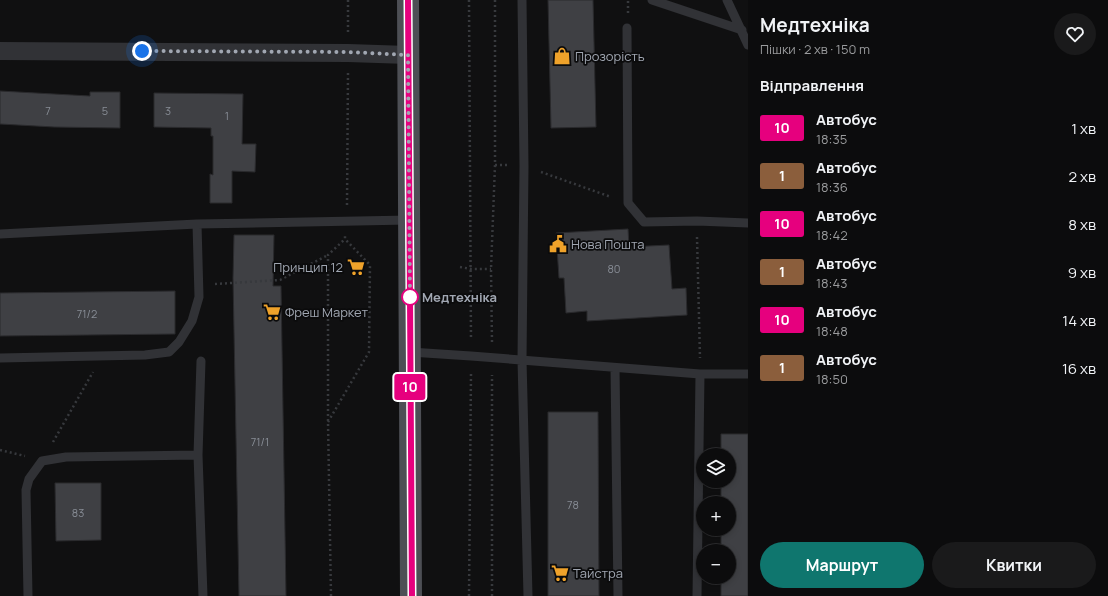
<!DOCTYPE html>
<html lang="uk">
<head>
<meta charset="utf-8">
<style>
  :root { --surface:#0c0c0d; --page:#1a1a1b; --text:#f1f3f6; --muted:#9a9b9d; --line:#2c2c2e; --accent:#0f766e }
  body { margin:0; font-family:Manrope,sans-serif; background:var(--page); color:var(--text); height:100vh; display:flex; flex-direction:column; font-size:15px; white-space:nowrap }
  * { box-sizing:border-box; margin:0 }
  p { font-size:13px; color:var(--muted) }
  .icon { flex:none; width:22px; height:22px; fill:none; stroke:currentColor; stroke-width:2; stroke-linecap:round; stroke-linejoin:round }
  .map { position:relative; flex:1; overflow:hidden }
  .panel { display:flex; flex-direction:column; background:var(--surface); width:360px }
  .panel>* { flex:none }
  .badge { padding:0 8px; border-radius:3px; font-size:14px; line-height:26px }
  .buttons { position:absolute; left:696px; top:448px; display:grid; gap:8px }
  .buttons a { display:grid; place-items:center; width:40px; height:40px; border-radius:50%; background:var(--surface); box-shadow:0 2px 6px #0003,0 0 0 1px var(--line); font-size:20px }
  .you { position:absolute; width:20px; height:20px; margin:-10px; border:3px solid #fff; border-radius:50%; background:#1a73e8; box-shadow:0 0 0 6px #1a73e833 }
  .map>.badge { position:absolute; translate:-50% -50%; box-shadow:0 0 0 2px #fff }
  h2 { padding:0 12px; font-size:15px; line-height:36px }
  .round { display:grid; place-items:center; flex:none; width:42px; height:42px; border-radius:21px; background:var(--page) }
  .summary { display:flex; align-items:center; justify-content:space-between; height:68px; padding:0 12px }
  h1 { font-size:19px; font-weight:700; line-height:30px }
  .action { display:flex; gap:8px; margin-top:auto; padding:8px 12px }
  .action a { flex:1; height:46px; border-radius:24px; background:var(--accent); color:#fff; font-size:16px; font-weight:700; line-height:46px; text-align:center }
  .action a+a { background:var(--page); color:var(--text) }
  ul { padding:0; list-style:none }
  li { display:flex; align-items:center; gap:12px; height:48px; padding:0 12px }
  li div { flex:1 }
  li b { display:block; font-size:15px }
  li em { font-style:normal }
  li .badge { min-width:44px; font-weight:700; text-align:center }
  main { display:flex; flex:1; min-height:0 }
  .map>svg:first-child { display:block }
  .building { fill:#3f4044; stroke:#2a2a2d }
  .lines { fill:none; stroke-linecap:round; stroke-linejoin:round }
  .path { stroke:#37393d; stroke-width:2.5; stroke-dasharray:2 3; stroke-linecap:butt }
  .service { stroke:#313236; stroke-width:9 }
  .minor { stroke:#313236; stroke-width:18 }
  .primary { stroke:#4d4f55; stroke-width:22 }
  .line-casing { stroke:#fff; stroke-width:9 }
  .line { stroke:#e6007e; stroke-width:6 }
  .walk { stroke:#a1a7b2; stroke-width:4; stroke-dasharray:0 7.2 }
  .stop-dot { fill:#fff; stroke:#e6007e; stroke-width:2 }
  .labels { text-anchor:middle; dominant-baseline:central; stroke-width:3.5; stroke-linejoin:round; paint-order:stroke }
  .number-label { font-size:11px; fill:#888d96 }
  .poi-label { font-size:13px; fill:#a1a7b2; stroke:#0b0b0c; text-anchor:start }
  .stop-label { font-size:13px; font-weight:bold; fill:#a1a7b2; stroke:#0b0b0c; text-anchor:start }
</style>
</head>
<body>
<main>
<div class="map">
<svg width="748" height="596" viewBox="0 0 748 596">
  <rect width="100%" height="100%" fill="#101011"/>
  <path class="building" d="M548,0H593L596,127L551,128Z
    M0,91L90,96V92H120V128L54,127L0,124Z
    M154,93L243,94L242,144H256L255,172L232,171V203H210V174L213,175V136H211V128L154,127Z
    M628,229L629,247L669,245L672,289L686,288L687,315L587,321V311L566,313L564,278H559L556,233Z
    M234,235H274L273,286H281L286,596H239L233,278Z
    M175,291V334L0,336V293Z
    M548,412H598L599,596H548Z
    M721,434H748V596H721V577H729V551H721V529H729V503H721V481H729V455H721Z
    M55,483H101V540L56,541Z"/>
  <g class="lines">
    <path class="path" d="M348,0V33
      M469,0L471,340
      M628,13V0
      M495,165H509
      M541,172L611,197
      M347,205L348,72
      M697,237L700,358
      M460,267L471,269H491
      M215,284L280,280L328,255
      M492,342L491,269L495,165V0
      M328,422L369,352L370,265L345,239
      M53,442L93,372
      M0,450L25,456
      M331,596L328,422V255L345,239V236
      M469,596L471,373
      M492,596V375"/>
    <path class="service" d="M522,0L524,166L522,360L528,596
      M652,0L742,30
      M727,0L748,45
      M627,28L628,203L644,222L697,221L748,223
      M0,234L197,224L409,220
      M410,352L471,356L700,374H748
      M0,358L145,355L169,352L179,342L192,321L199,297L197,224
      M201,361L198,455L203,596
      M615,368L618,596
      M28,596L26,490L29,479L42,461L66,457L198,455
      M697,596L700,374"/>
    <path class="minor" d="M0,51L348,53L408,55"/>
    <path class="primary" d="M408,0L411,596"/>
  </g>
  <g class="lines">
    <g class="line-casing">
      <path id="line" d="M408,0L412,596"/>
    </g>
    <use href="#line" class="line"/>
    <path class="walk" d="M142,51L348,52L408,55L410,297"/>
  </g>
  <defs>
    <g id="shop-bare" transform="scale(1.38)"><path d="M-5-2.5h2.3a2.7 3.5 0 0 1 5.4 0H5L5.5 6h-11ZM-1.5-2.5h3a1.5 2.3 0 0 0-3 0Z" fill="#efa22a" stroke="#0b0b0c" stroke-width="2.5" paint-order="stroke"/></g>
    <g id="civic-bare" transform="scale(1.38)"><path d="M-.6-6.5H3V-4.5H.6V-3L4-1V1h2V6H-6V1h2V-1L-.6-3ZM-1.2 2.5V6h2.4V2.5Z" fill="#efa22a" stroke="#0b0b0c" stroke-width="2.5" paint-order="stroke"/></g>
    <g id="supermarket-bare" transform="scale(1.38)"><path d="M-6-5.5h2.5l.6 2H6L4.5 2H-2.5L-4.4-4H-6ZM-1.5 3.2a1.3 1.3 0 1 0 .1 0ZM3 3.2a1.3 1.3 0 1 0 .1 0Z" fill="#efa22a" stroke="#0b0b0c" stroke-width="2.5" paint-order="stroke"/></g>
  </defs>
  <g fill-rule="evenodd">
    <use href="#shop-bare" x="562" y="56"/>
    <use href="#civic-bare" x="558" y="244"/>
    <use href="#supermarket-bare" x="356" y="267"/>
    <use href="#supermarket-bare" x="272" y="312"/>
    <use href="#supermarket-bare" x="560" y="573"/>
  </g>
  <circle class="stop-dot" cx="410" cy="297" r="8"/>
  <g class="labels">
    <g class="number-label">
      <text x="48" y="110">7</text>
      <text x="105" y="110">5</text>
      <text x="168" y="110">3</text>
      <text x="227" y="115">1</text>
      <text x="614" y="268">80</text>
      <text x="87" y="313">71/2</text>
      <text x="260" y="441">71/1</text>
      <text x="573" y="504">78</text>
      <text x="78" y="512">83</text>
    </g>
    <g class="poi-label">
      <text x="575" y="56">Прозорість</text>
      <text x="571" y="244">Нова Пошта</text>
      <text x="343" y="267" text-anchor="end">Принцип 12</text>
      <text x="285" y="312">Фреш Маркет</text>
      <text x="573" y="573">Тайстра</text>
    </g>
    <g class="stop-label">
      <text x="422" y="297">Медтехніка</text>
    </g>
  </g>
</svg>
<div class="buttons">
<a><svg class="icon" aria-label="layers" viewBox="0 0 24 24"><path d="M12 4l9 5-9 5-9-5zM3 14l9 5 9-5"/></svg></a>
<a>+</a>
<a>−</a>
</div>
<div class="you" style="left:142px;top:51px"></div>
<b class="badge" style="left:410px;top:387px;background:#e6007e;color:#fff">10</b>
</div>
<section class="panel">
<div class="summary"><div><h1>Медтехніка</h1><p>Пішки · 2 хв · 150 m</p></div><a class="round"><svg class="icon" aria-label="heart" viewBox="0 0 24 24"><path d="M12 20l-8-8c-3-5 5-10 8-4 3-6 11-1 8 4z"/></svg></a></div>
<h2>Відправлення</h2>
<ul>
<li><span class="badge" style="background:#e6007e;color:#fff">10</span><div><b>Автобус</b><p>18:35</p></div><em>1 хв</em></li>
<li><span class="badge" style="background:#8b5e3c;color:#fff">1</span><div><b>Автобус</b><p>18:36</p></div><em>2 хв</em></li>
<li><span class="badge" style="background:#e6007e;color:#fff">10</span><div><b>Автобус</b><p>18:42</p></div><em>8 хв</em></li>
<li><span class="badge" style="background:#8b5e3c;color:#fff">1</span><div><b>Автобус</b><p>18:43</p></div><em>9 хв</em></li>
<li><span class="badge" style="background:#e6007e;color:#fff">10</span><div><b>Автобус</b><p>18:48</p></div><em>14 хв</em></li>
<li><span class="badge" style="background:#8b5e3c;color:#fff">1</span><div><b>Автобус</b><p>18:50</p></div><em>16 хв</em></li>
</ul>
<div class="action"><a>Маршрут</a><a>Квитки</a></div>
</section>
</main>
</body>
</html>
